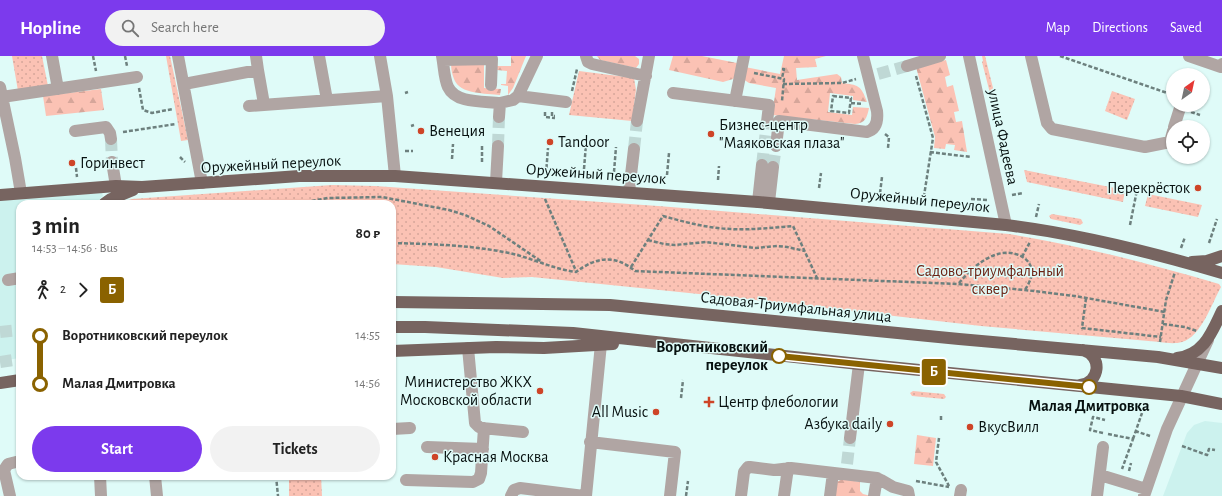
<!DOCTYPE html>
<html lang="en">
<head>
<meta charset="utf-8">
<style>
  :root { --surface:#fff; --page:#f2f2f2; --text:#222; --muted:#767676; --accent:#7c3aed }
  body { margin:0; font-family:"Alegreya Sans",sans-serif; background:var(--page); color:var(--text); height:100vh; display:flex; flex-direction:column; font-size:15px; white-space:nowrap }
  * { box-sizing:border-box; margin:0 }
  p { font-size:13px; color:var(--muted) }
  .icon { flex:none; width:22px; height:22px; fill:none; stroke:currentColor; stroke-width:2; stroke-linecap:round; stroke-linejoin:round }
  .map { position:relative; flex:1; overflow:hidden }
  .sheet { position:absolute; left:16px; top:144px; width:380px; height:280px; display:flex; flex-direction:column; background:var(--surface); border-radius:12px; box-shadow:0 1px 3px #0004 }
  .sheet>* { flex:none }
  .badge { padding:0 8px; border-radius:3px; font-size:14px; line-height:26px }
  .needle { width:26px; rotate:33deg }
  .tools { position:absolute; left:1166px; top:12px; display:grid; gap:8px }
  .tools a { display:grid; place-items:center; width:44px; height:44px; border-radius:50%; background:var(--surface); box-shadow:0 1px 3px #0004; font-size:20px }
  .map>.badge { position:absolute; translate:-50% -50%; box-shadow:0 0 0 2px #fff }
  .legs { display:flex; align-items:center; gap:6px; height:44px; padding:0 16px; font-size:13px }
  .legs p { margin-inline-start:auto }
  .headline { display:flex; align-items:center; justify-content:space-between; height:68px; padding:0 16px }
  h1 { font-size:22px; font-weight:700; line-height:30px }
  .primary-button { display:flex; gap:8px; margin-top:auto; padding:8px 16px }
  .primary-button a { flex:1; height:46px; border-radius:24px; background:var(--accent); color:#fff; font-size:16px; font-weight:700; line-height:46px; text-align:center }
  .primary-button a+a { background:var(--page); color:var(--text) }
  ul { padding:0 16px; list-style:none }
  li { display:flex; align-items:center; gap:14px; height:48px; font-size:15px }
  li i { display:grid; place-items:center; width:6px; height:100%; margin:0 5px; background:currentColor }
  li i::after { content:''; width:10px; height:10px; margin:-5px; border:3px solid; border-radius:50%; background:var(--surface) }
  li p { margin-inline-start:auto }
  li:first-child i { background:linear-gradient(#0000 50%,currentColor 0) }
  li:last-child i { background:linear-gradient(currentColor 50%,#0000 0) }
  header { display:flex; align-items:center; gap:24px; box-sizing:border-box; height:56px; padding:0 20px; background:var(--accent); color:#fff }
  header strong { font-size:19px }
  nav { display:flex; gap:22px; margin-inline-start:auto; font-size:14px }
  .search { width:280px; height:36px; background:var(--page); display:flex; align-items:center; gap:10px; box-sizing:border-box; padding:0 14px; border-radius:22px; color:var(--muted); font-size:15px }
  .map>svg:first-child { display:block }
  .built { fill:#ccf2ee }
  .grass { fill:url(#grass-dots) }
  .forest { fill:url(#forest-firs) }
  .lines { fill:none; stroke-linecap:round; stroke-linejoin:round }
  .minor-tunnel { stroke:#bfd8d5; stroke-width:12; stroke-dasharray:12 6; stroke-linecap:butt }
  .major-tunnel { stroke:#bfd8d5; stroke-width:12; stroke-dasharray:12 6; stroke-linecap:butt }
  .path { stroke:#6d807e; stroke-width:2.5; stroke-dasharray:4 2; stroke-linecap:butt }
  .minor { stroke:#b0a5a3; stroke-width:12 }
  .major { stroke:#776460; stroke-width:12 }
  .line-1-casing { stroke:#fff; stroke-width:9 }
  .line-1 { stroke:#8a6200; stroke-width:6 }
  .poi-dot { fill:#ce4427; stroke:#dffbf8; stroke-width:1.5 }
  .stop-1-dot { fill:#fff; stroke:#8a6200; stroke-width:2 }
  .labels { text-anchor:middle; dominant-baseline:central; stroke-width:3; stroke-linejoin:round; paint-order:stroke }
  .poi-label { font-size:16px; fill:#071110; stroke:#dffbf8; text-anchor:start }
  .street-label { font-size:16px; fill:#071110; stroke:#dffbf8 }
  .park-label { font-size:16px; fill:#6c2314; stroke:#dffbf8 }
  .stop-label { font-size:16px; font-weight:bold; fill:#071110; stroke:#dffbf8; text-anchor:end }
</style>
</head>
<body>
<header>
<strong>Hopline</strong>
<div class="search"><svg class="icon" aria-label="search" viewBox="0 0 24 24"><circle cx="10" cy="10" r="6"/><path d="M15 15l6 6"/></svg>Search here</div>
<nav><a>Map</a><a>Directions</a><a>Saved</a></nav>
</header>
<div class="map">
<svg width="1222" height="440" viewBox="0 0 1222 440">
  <defs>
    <pattern id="grass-dots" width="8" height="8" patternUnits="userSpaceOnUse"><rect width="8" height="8" fill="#fbc2b4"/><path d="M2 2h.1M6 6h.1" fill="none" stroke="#d6a69a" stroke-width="1.8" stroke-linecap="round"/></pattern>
    <pattern id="forest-firs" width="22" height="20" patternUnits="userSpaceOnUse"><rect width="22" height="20" fill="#fbc2b4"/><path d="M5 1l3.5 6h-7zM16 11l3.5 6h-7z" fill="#d6a69a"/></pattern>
  </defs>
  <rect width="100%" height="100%" fill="#dffbf8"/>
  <path class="built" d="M102,137L103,140L94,148H20V302L0,305V144Z
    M1205,365L1222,367V440H1163L1187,377L1194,369Z"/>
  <path class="grass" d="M12,0H42L48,30L18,35Z
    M166,0H170L188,84L181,85Z
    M982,0H985L997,48L993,49L982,6L983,5Z
    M579,15L634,22L636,34L632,65L569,59Z
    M1112,35L1135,43L1127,64L1105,55Z
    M1024,114L1125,134L1123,146L1027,126Z
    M332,129L375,130L658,150L1009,178C1079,189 1151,208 1219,228L1221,231C1212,247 1201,281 1182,286C1175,288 1167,287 1160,286L981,270L738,242L532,221L503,222L436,211L392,208V148H116L132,143Z
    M1148,138L1202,149L1198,161L1145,150Z
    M1052,158L1081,163L1083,167L1080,169L1051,163L1049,160Z
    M913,335L944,338L946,341L944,343L912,340L910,337Z
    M289,420H321L322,440H289Z"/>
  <path class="forest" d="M511,0H526L513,32L508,39V30L501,29V28H506L507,15L497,14V10H511Z
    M597,0H635L639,3V8L636,12L600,4Z
    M673,0H702L737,7L735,20L733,23L723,26L669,14Z
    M784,0H826L815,3L817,11L796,12L797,24L837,18L841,21L842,27C858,29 861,29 867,46L853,44V40L830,37L828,56L852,59L853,51L869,52C867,62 865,67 855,68L772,59L776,32L749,27L743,23L745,11L780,18Z
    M946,4L950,19L945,21L947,31L953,29L959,55L954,56L956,66L962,65L967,96L954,94L955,89L946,88L945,93L934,92L935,81L916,11Z
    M451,7H484V32L501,33L500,39C486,37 460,39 454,23C452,18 451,13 451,7Z
    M101,33L104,54L46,60L43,40Z
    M917,379L936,382L933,410L914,408Z
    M843,423L860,426V435L863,438L871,440H833L836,426Z"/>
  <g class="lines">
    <path class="minor-tunnel" d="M878,18L907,10
      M111,83L112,106
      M498,90L499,61
      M634,93L637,65
      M762,109L767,66
      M773,111L776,90
      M847,408L850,382"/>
    <path class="major-tunnel" d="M0,276L20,274
      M0,306L20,303"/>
    <path class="path" d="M93,0L96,15
      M125,0L127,10
      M1060,0L1173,39
      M782,13H784L782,22
      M754,17L784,23L782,45
      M916,20L933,82L924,140
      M783,28L842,27L856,23
      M139,32L143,54L152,57L173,53
      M572,35L577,13
      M405,37L408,36
      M833,40L851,42L849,57L831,55Z
      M851,47L863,48
      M545,56V61L555,62
      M552,56V60H555
      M1191,56L1200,59
      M411,70L414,69
      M123,76L176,68
      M885,78L889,81L888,92
      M405,95H413
      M930,96L971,101
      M180,101L185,106
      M452,103L453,88
      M482,106V89
      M76,112L77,121
      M584,113L586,88
      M614,116L616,91
      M546,118L548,92
      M667,119L669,97
      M718,124L719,110
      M819,132L821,117
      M880,137L882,121
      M1012,139L1023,137
      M545,143L576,215
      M971,143L989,144
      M294,148L328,142L382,141L449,154L465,159L489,170L542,206
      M1036,161L1039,148
      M1130,169L1137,134
      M648,184L664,188L675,189L706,186L755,192L777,190L787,191L805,195
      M392,187C431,188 470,189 509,197C532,202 553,213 576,216C596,201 615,198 635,215L958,228L1025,234L1075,240L1165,256
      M1209,187L1217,163
      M1181,192L1185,181
      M1022,201L1030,186
      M631,211L663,160C681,165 699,170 718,172C743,175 768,172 793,170L817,222
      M959,227C969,215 983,202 998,198C1012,194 1031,200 1032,216C1032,222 1028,229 1025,234
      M1086,242L1082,272L1161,281
      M1163,268L1185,271L1197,275
      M1160,286L1166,244L1175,216
      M681,342L683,324
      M941,364V359
      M1135,375L1150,380
      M1103,377L1090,374L1093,361L1105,364
      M1108,378L1133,383L1122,413
      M939,382L936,406L949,430
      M1133,383L1142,357
      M1182,390L1207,399L1209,393L1215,394
      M1129,415L1131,407
      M276,420L278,440
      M916,425L949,431
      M686,440L688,425"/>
    <path class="minor" d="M52,0L58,33
      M178,0L202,127
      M319,0L327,44
      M380,0L387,40L395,120
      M442,0C444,10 444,22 448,31C456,48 484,45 500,47L499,61
      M586,0L588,6L592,8L646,20
      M969,0L1006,169
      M1031,0L1047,67L1052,73L1145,91L1170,86L1173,75
      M1189,0L1221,11L1222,8
      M443,4L492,3L491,29
      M907,10L940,0
      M258,14L264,48
      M184,28L258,14L256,0
      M0,31L15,102L21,137
      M673,37L769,49L767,66
      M518,40L566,46
      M2,41L137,21
      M735,45L744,0
      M500,47L513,44L518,40L537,0
      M249,50L387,40
      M637,65L649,0
      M1174,71L1180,52
      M75,75L106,71L110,77L111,83
      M776,90L779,65L867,76C877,73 878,64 877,55L863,0
      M112,106L116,130
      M496,126L498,90
      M629,136L634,93
      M758,146L762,109
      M769,146L773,111
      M8,224L20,222
      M468,292L475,367L479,371L482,372L523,376
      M392,373L410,372
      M850,382L859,308
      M590,386L675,396L670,440
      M427,391L483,393
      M1100,419L1146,433
      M100,420L101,440
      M155,420L157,440
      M406,424L473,426L479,423L481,417L484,372
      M10,440L4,414L8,408L20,405
      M511,440L514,434L520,432L584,440
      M586,440L601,288
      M741,440L744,416L748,411H750L774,414L791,412L877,422L881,424L893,431L908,435L909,440
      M784,440L788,412
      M830,440L833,417
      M874,440L877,422
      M960,440L961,434
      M1097,440L1103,391
      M1144,440L1167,373L1208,284"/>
    <path class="major" d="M0,139L116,130L142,131L299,120H395L758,146L1006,169C1079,178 1151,196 1222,217
      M104,148L111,143L133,134
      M1192,206L1207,205L1222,200
      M392,246L610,249L959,283L1158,301L1222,312
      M392,271H425L573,277L859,308L1181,340L1222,348
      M392,295L496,291L544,292L613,288
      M1177,302C1204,299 1212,276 1222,255
      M0,327L20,324
      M1080,329C1100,327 1103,300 1083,294"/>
  </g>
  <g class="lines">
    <g class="line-1-casing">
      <path id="line-1" d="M779,300L1089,331"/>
    </g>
    <use href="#line-1" class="line-1"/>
  </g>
  <g class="poi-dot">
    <circle cx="421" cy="75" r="4"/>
    <circle cx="711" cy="78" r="4"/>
    <circle cx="550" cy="86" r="4"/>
    <circle cx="72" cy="107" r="4"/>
    <circle cx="1198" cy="132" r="4"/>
    <circle cx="540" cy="335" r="4"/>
    <path d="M707 340h4v4h4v4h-4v4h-4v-4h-4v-4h4z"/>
    <circle cx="656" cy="356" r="4"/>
    <circle cx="890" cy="368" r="4"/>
    <circle cx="970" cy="371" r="4"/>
    <circle cx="435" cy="401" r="4"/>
  </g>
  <g class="stop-1-dot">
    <circle cx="779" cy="300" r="7"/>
    <circle cx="1089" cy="331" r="7"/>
  </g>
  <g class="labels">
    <g class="poi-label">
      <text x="719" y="69">Бизнес-центр<tspan x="719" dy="18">"Маяковская плаза"</tspan></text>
      <text x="429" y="75">Венеция</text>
      <text x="558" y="86">Tandoor</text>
      <text x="80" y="107">Горинвест</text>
      <text x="1190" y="132" text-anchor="end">Перекрёсток</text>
      <text x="532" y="326" text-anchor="end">Министерство ЖКХ<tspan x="532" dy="18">Московской области</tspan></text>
      <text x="718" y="346">Центр флебологии</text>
      <text x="648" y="356" text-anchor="end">All Music</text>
      <text x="882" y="368" text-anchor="end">Азбука daily</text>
      <text x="978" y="371">ВкусВилл</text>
      <text x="443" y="401">Красная Москва</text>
    </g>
    <g class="street-label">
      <text transform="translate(1003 81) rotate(78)">улица Фадеева</text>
      <text transform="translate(271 108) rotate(-3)">Оружейный переулок</text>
      <text transform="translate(596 118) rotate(4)">Оружейный переулок</text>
      <text transform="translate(920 144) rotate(6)">Оружейный переулок</text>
      <text transform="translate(796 251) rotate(6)">Садовая-Триумфальная улица</text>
    </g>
    <g class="park-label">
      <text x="990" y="215">Садово-триумфальный<tspan x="990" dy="18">сквер</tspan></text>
    </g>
    <g class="stop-label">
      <text x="768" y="291">Воротниковский<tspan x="768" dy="18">переулок</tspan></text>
      <text x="1089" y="350" text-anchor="middle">Малая Дмитровка</text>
    </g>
  </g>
</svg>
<div class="tools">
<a><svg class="needle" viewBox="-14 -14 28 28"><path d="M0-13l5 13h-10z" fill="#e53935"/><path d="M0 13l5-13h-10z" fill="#767676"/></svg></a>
<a><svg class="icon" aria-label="locate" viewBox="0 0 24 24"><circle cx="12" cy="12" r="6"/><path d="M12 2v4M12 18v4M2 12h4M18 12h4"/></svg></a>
</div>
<b class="badge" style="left:934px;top:316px;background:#8a6200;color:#fff">Б</b>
<section class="sheet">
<div class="headline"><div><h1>3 min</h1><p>14:53 – 14:56 · Bus</p></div><b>80 ₽</b></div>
<div class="legs"><svg class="icon" aria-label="walk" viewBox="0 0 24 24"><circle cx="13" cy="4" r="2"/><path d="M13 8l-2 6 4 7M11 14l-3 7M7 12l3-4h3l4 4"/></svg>2<svg class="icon" aria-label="forward" viewBox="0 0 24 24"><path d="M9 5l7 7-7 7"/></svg><b class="badge" style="background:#8a6200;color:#fff">Б</b></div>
<ul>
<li><i style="color:#8a6200"></i><b>Воротниковский переулок</b><p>14:55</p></li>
<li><i style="color:#8a6200"></i><b>Малая Дмитровка</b><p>14:56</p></li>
</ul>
<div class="primary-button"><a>Start</a><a>Tickets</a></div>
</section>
</div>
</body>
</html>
